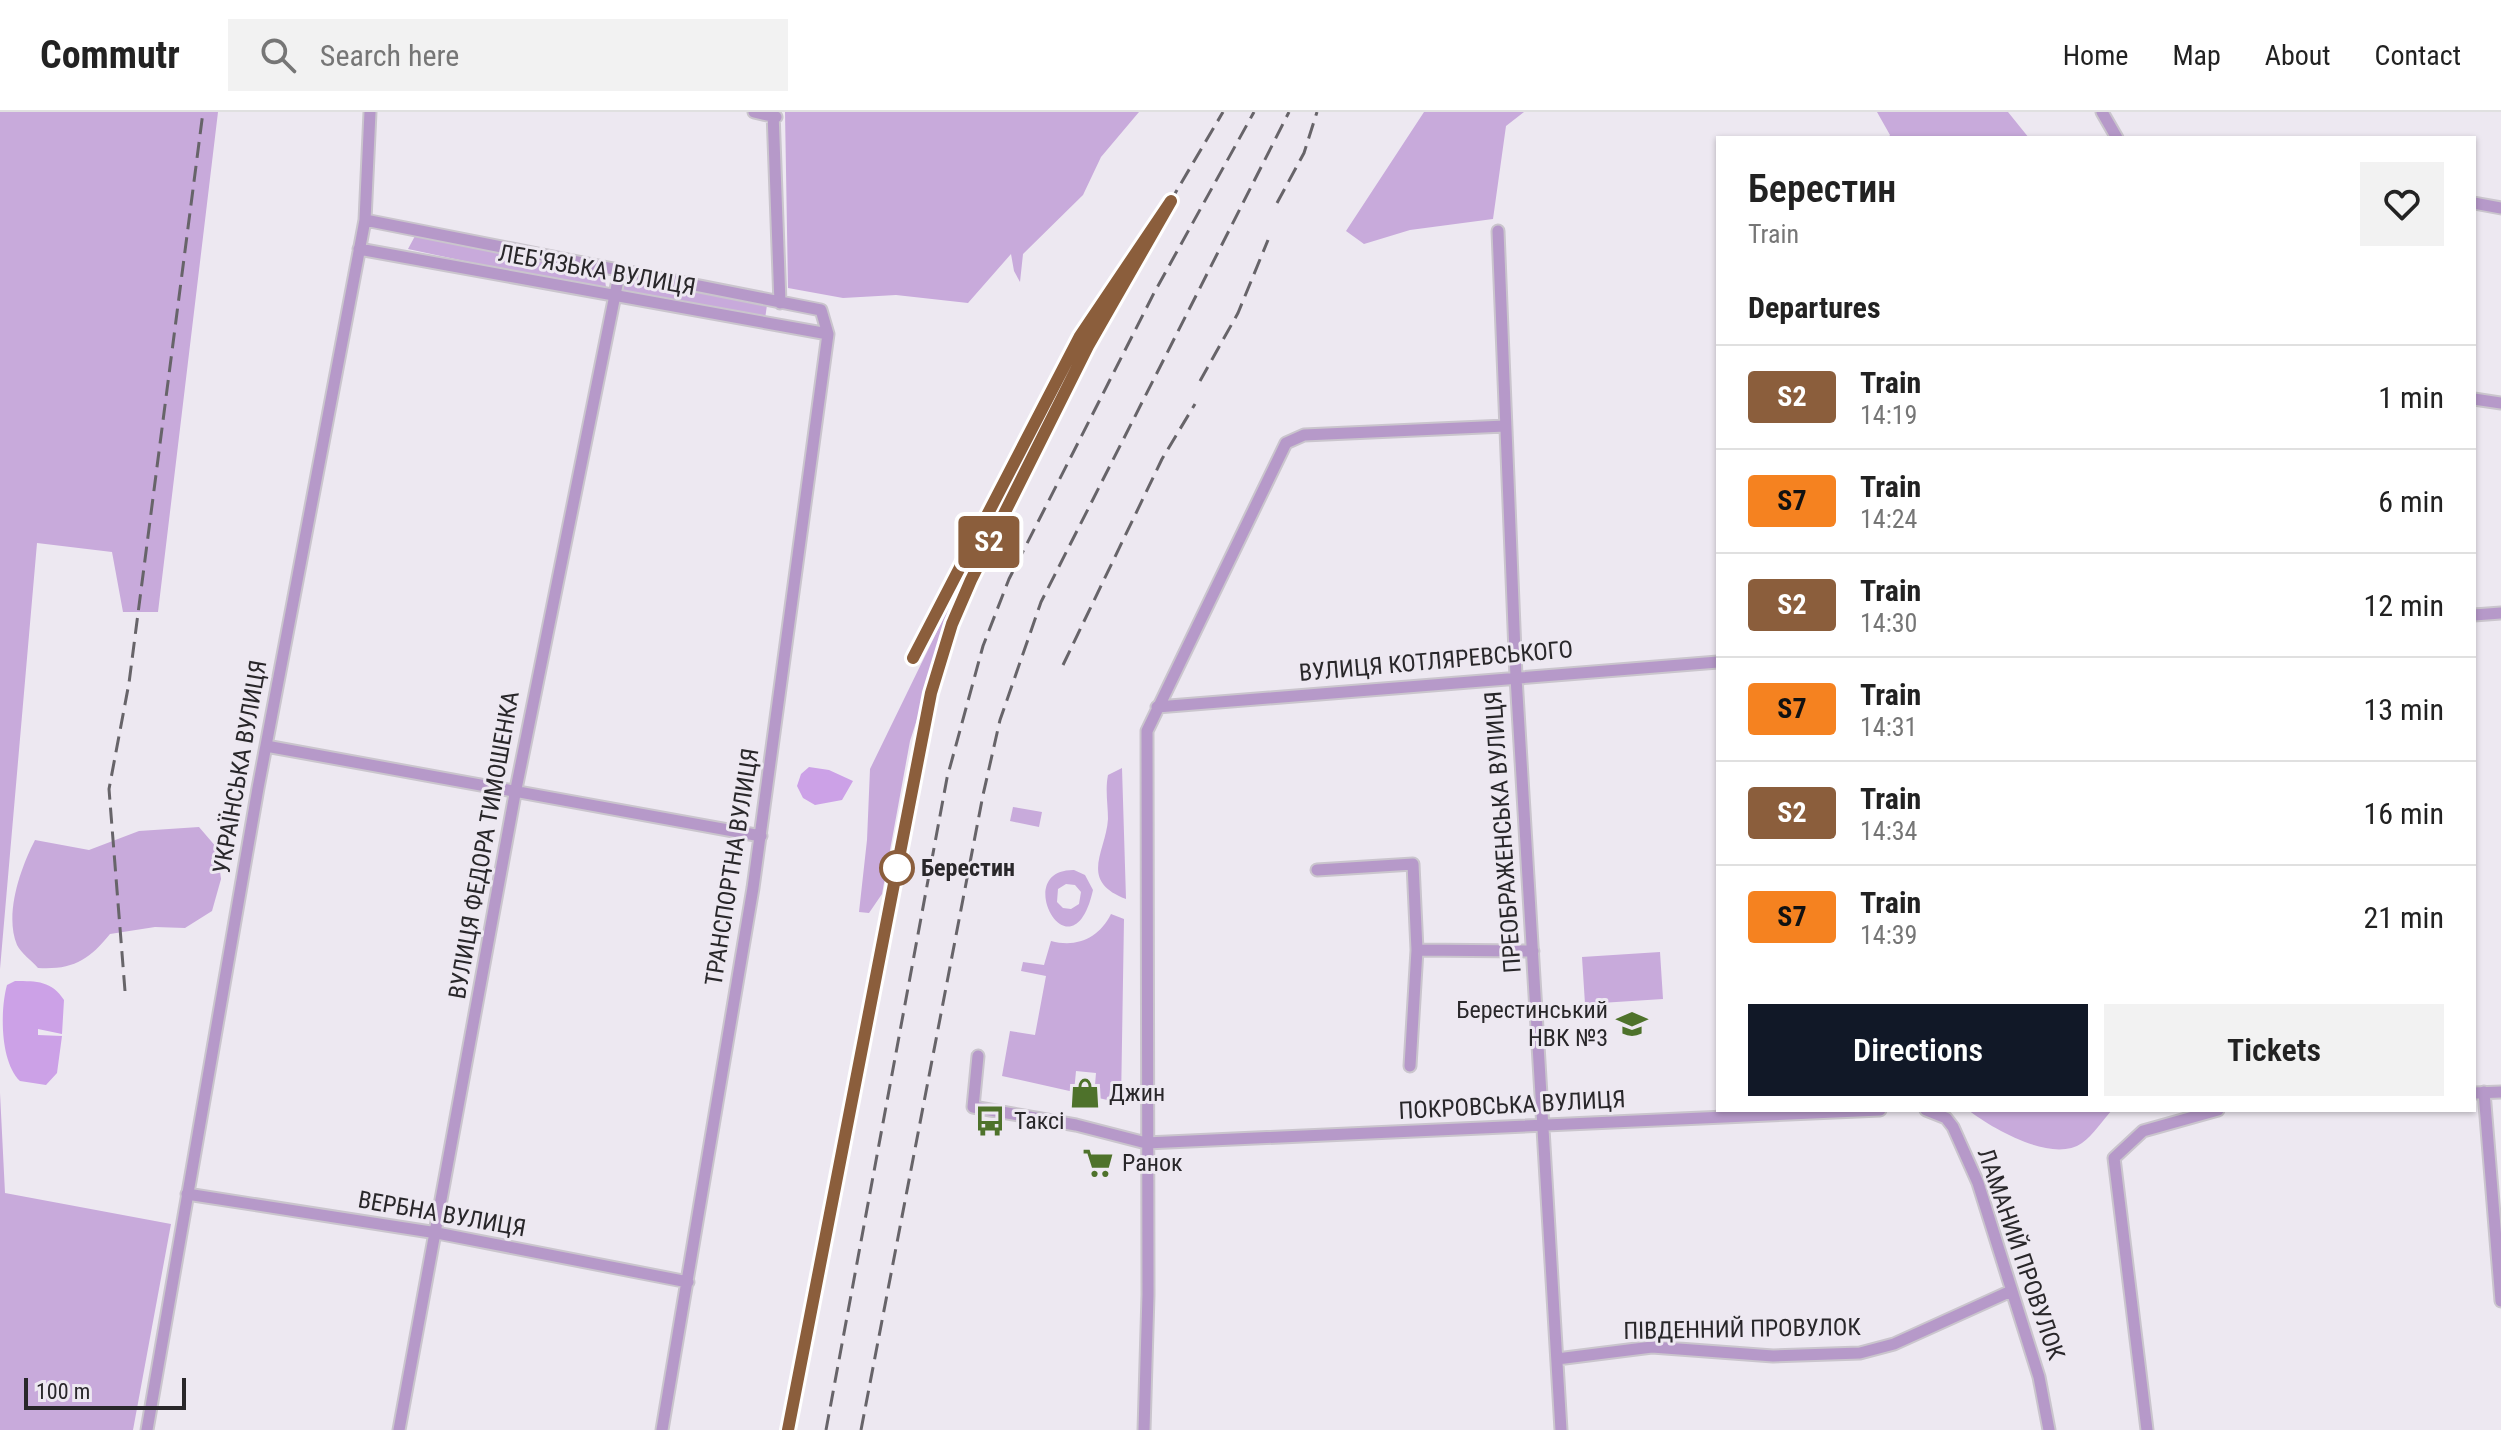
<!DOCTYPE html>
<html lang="en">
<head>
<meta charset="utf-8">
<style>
  :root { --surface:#fff; --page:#f2f2f2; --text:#222; --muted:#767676; --line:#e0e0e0; --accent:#111827 }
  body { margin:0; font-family:"Roboto Condensed",sans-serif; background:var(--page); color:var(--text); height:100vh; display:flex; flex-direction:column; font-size:30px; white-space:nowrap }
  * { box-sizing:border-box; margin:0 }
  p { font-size:26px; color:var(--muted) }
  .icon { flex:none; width:44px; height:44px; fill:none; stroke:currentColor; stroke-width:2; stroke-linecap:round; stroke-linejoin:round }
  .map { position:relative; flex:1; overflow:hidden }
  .sheet { position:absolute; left:1716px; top:24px; width:760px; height:976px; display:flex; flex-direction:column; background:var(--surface); border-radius:0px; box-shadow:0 2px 6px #0004 }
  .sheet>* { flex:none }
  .badge { padding:0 16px; border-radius:6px; font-size:28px; line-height:52px }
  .scale { position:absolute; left:24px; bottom:20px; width:162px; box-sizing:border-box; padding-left:8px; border:4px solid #29272a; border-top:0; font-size:22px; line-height:28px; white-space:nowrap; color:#29272a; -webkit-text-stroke:6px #ede8f1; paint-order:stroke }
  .map>.badge { position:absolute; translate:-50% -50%; box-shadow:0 0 0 4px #fff }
  h2 { padding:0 32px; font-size:30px; line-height:72px }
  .round { display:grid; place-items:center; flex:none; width:84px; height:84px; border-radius:0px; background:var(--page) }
  .overview { display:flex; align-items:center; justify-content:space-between; height:136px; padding:0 32px }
  h1 { font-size:38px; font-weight:600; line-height:60px }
  .cta { display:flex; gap:16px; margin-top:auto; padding:16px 32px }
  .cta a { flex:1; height:92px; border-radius:0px; background:var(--accent); color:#fff; font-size:32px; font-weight:600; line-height:92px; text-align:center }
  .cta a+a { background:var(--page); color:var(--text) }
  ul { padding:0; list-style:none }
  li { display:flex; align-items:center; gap:24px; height:104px; padding:0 32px; border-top:2px solid var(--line) }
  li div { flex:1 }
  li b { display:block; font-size:30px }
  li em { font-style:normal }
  li .badge { min-width:88px; font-weight:700; text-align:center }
  header { display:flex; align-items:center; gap:48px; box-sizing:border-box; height:112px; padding:0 40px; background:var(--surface); border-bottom:2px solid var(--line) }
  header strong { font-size:38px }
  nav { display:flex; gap:44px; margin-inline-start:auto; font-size:28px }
  .search { width:560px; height:72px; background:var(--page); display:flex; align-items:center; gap:20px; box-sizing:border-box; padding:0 28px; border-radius:0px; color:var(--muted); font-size:30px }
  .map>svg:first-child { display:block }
  .green { fill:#c8aadb; fill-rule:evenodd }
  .water { fill:#cca1e7 }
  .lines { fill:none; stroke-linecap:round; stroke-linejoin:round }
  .street-casing { stroke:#cac5cd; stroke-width:15 }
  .street { stroke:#b699c9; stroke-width:11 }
  .rail { stroke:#676469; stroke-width:3; stroke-dasharray:16 8; stroke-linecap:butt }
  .line-casing { stroke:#fff; stroke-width:18 }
  .line { stroke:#8b5e3c; stroke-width:12 }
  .stop-dot { fill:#fff; stroke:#8b5e3c; stroke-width:4 }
  .labels { text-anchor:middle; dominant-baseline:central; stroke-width:6; stroke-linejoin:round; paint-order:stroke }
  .street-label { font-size:24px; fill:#29272a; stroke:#ede8f1 }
  .stop-label { font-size:24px; font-weight:bold; fill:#29272a; stroke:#ede8f1; text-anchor:start }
  .poi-label { font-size:24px; fill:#29272a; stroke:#ede8f1; text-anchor:start }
</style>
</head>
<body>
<header>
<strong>Commutr</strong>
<div class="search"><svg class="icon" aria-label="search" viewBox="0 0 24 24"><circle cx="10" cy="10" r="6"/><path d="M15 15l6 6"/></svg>Search here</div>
<nav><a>Home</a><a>Map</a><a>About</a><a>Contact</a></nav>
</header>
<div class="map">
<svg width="2501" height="1318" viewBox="0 0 2501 1318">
  <rect width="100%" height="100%" fill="#ede8f1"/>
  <path class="green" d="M0,0H218L158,500H123L112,440L37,431L0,857Z
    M785,0H1139L1101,45L1083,83L1023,142L1020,170L1014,159L1011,142L968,191L896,183L843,186L788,176Z
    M1424,0H1524L1506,14L1493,107L1410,118L1364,132L1346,119Z
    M1877,0H2008L2029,26H1888L1890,23Z
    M415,124L604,161L606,175L581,174L408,137Z
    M624,166L767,193L765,207L621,179Z
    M961,470L910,629L882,782L869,801L859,800L867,728L870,657Z
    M1122,656L1126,787C1078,769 1106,740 1108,707C1108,693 1105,678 1108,663Z
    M1013,695L1042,700L1039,715L1010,709Z
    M199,715L217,736L221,767L212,799L185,816L155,815L110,822C89,848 73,858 38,856C32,849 21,841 17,833C4,802 21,755 35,728L89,738L139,719Z
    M1074,758L1085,763L1093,778C1072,871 1009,757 1074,758ZM1066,772L1075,773L1081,780L1079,792L1071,797L1063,796L1057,790L1058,777Z
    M1111,802L1124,807L1121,991L1094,985L1096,961L1076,959L1074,980L1002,964L1010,919L1035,923L1046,864L1021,859L1023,850L1044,853L1051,829C1077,836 1099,826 1111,802Z
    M1660,840L1663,887L1585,892L1582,845Z
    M0,981L5,1081L171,1112L133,1318H0Z
    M1968,998H2112C2103,1008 2093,1023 2082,1031C2052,1052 1992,1016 1968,998Z"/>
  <path class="water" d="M809,655L829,658L853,669L842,688L815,693L803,686L797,674L801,662Z
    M15,869C37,869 52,869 64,888L62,922L38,917V923L62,924L57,961L46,973L20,969C0,950 0,898 7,873Z"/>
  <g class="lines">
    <g class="street-casing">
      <path id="street" d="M754,0L776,5
        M773,0L780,191
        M2102,0L2117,26
        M2474,91L2501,96
        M365,108L821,198L828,222L753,776L662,1318
        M1498,119L1516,565L1561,1318
        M359,137L828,222
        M2474,287L2501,291
        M2474,503L2501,501
        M1157,595L1718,550
        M266,634L761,724
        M1317,758L1413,752L1417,838L1410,954
        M1417,838L1533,839
        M978,944L973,995L1076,1013L1146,1031L1880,998
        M2484,980L2501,1189
        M2474,981L2501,980
        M1926,998L1946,1006L1953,1015L1978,1071L2039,1265L2049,1318
        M187,1082L437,1121L688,1170
        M1557,1247L1652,1235L1773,1244L1860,1241L1894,1232L2011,1179
        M147,1318L258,676L365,108L370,0
        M399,1318L515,682L620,158
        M1144,1318L1148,1183L1147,619L1286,331L1304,323L1505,314
        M2147,1318L2114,1046L2143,1019L2218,998"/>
    </g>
    <use href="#street" class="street"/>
    <path class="rail" d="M1277,91L1304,41L1317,0
      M1200,269L1238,201L1268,128
      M913,546L1086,215
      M1063,553L1162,347L1195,292
      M125,879L109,677L129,571L203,0
      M788,1318L931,581L952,512L971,468L1117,180L1223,0
      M826,1318L947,666L983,534L1009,467L1154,181L1254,0
      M861,1318L983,683L1000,608L1041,490L1289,0"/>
  </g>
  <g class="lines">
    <g class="line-casing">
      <path id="line" d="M788,1318L931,581L952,512L971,468L1088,234L1171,89L1080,224L913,546"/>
    </g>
    <use href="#line" class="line"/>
  </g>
  <defs>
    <g id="school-bare" transform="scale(2.4)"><path d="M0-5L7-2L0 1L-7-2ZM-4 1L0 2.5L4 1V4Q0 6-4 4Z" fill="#4e722b" stroke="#ede8f1" stroke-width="2.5" paint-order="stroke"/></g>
    <g id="shop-bare" transform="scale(2.4)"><path d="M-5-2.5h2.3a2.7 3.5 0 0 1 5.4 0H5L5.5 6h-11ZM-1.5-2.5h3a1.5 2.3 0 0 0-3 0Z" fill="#4e722b" stroke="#ede8f1" stroke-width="2.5" paint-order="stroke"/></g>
    <g id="bus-bare" transform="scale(2.4)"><path d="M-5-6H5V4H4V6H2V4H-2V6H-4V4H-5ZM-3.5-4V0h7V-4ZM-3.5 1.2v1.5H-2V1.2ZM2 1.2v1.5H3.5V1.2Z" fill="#4e722b" stroke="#ede8f1" stroke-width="2.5" paint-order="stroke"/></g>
    <g id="supermarket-bare" transform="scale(2.4)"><path d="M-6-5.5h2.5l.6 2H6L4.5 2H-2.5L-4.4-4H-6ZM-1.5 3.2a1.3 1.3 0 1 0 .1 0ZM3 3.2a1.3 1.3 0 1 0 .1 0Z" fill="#4e722b" stroke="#ede8f1" stroke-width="2.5" paint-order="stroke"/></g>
  </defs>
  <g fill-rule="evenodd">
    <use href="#school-bare" x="1632" y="912"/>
    <use href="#shop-bare" x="1085" y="981"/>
    <use href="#bus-bare" x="990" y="1009"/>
    <use href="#supermarket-bare" x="1098" y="1051"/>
  </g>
  <circle class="stop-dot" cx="897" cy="756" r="16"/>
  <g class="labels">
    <g class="street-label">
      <text transform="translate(597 158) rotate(10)">ЛЕБ'ЯЗЬКА ВУЛИЦЯ</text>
      <text transform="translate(1436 549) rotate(-5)">ВУЛИЦЯ КОТЛЯРЕВСЬКОГО</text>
      <text transform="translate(240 655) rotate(-80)">УКРАЇНСЬКА ВУЛИЦЯ</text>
      <text transform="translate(1503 720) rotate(-94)">ПРЕОБРАЖЕНСЬКА ВУЛИЦЯ</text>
      <text transform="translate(484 733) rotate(-80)">ВУЛИЦЯ ФЕДОРА ТИМОШЕНКА</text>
      <text transform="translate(732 755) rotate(-81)">ТРАНСПОРТНА ВУЛИЦЯ</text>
      <text transform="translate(1512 993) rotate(-3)">ПОКРОВСЬКА ВУЛИЦЯ</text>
      <text transform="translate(442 1102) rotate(10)">ВЕРБНА ВУЛИЦЯ</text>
      <text transform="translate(2021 1142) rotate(71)">ЛАМАНИЙ ПРОВУЛОК</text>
      <text transform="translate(1742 1217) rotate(-1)">ПІВДЕННИЙ ПРОВУЛОК</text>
    </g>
    <g class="stop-label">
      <text x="921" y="756">Берестин</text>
    </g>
    <g class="poi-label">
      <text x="1608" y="898" text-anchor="end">Берестинський<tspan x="1608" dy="28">НВК №3</tspan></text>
      <text x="1109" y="981">Джин</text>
      <text x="1014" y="1009">Таксі</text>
      <text x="1122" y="1051">Ранок</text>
    </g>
  </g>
</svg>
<div class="scale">100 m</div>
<b class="badge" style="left:989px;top:430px;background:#8b5e3c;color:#fff">S2</b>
<section class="sheet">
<div class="overview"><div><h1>Берестин</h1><p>Train</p></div><a class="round"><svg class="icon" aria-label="heart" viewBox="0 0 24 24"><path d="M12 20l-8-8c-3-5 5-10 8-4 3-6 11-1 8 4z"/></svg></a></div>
<h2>Departures</h2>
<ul>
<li><span class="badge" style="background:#8b5e3c;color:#fff">S2</span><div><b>Train</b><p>14:19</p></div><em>1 min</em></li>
<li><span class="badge" style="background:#f58220;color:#111">S7</span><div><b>Train</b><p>14:24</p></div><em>6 min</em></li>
<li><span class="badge" style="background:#8b5e3c;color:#fff">S2</span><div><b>Train</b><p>14:30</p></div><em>12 min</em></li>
<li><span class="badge" style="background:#f58220;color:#111">S7</span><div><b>Train</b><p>14:31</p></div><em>13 min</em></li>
<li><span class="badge" style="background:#8b5e3c;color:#fff">S2</span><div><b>Train</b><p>14:34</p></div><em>16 min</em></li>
<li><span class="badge" style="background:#f58220;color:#111">S7</span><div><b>Train</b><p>14:39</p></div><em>21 min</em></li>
</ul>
<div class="cta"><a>Directions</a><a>Tickets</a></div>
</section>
</div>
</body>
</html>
